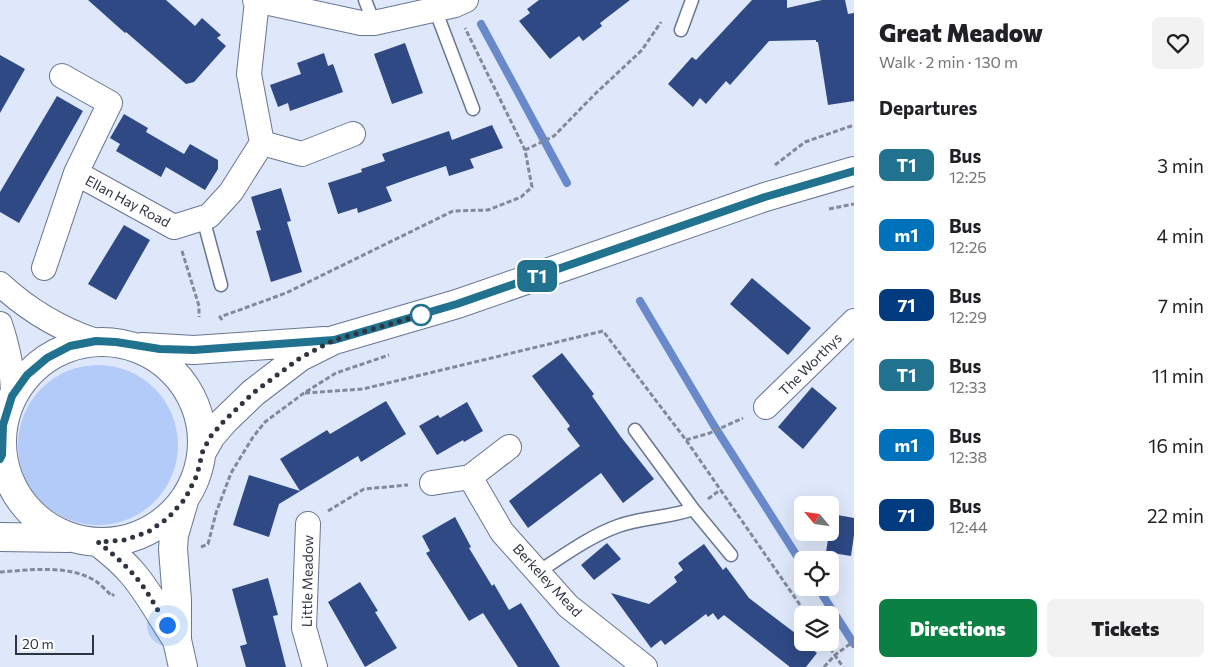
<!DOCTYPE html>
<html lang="en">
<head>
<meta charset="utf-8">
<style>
  :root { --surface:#fff; --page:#f2f2f2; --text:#202124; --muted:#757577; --accent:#0b8043 }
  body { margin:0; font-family:Commissioner,sans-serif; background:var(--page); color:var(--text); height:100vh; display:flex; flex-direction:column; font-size:19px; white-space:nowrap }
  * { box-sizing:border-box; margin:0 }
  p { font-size:16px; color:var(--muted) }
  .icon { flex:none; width:28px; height:28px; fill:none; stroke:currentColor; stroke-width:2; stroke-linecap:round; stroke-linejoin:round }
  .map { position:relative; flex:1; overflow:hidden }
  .details { display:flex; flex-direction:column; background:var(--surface); width:375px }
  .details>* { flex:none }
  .badge { padding:0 10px; border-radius:8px; font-size:18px; line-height:32px }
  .needle { width:32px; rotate:299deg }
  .buttons { position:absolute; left:794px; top:496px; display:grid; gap:10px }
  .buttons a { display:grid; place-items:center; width:45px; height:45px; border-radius:8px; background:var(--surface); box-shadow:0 5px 20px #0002; font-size:25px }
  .scale { position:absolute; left:15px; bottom:12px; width:79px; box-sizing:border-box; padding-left:5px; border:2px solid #2e3440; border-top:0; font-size:14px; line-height:18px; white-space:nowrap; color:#2e3440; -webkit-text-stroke:4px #fff; paint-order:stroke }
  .you { position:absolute; width:25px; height:25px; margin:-12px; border:4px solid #fff; border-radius:50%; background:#1a73e8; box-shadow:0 0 0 8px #1a73e833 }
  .map>.badge { position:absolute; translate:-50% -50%; box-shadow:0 0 0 2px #fff }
  h2 { padding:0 25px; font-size:19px; line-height:45px }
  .round { display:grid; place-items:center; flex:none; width:52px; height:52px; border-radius:8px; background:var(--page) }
  .overview { display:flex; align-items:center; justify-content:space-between; height:85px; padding:0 25px }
  h1 { font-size:24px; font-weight:800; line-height:38px }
  .primary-button { display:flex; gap:10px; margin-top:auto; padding:10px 25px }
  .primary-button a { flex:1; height:58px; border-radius:8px; background:var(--accent); color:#fff; font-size:20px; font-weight:800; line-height:58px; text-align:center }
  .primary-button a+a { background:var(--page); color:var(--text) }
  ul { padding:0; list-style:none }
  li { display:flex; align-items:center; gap:15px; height:70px; padding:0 25px }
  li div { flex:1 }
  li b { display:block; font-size:19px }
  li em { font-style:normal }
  li .badge { min-width:55px; font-weight:700; text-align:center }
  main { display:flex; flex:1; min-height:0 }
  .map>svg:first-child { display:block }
  .green { fill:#b3cbf9 }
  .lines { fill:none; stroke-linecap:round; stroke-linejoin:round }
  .stream { stroke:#6a89ca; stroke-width:8 }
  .building { fill:#2e4984 }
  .lane-casing { stroke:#697692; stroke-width:15 }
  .street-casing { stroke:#697692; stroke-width:26 }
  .secondary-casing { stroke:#697692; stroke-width:30 }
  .path { stroke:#828a99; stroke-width:3; stroke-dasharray:5 2.5; stroke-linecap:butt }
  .lane { stroke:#fff; stroke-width:12 }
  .street { stroke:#fff; stroke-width:24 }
  .secondary { stroke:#fff; stroke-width:28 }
  .line-casing { stroke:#fff; stroke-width:11 }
  .line { stroke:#20728f; stroke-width:8 }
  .walk { stroke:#2e3440; stroke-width:5; stroke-dasharray:0 9 }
  .stop-dot { fill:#fff; stroke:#20728f; stroke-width:2.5 }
  .labels { text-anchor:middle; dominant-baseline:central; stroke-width:5; stroke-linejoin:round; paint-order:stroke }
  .street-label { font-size:14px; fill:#2e3440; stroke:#fff }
</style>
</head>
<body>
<main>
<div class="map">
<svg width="854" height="667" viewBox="0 0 854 667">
  <rect width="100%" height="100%" fill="#dee8fa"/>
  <path class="green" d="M18 445a80 80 0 1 1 160 0a80 80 0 1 1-160 0Z"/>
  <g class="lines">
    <path class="stream" d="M481,24L567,183
      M640,301L713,424L802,564
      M818,588L854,644"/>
  </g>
  <path class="building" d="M88,0H166L195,26L202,18L221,35L217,38L226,46L194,82L186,84L126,32L125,33Z
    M539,0H630L600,23L602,26L583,41L579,36L550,59L519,21L530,13L527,9Z
    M752,0H787V8L822,0H845L848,14L854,13V101L828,105L818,42H816V40L769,41L730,85L726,81L706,104L700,98L693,107L668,84L692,57L696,60Z
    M405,43L423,93L392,104L374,54Z
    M324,53L328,66L333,64L343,92L290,111L288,103L278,107L270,85L301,74L297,63Z
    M0,55L25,69L0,113Z
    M57,96L83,111L19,223L0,212V192Z
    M124,114L148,128L146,132L184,154L190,144L218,160V169L205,190L166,167L161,177L116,151L120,144L110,138Z
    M492,125L503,148L470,159L474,168L449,176L446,166L408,179L386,187L392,201L358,213L357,208L338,214L328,183L362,172L361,169L385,161L382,154L449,131L452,140Z
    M281,188L291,221L287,222L302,272L271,282L256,231L261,230L251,197Z
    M124,225L150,240L116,300L88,284Z
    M752,278L811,328L788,355L730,304Z
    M562,353L594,394L592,396L621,437L654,479L623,503L601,473L528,528L509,501L580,446L567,429L570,426L532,376Z
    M812,387L837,408L803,449L778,427Z
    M386,401L406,434L361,462L358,456L279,504L269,537L233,525L249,475L300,491L280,459L327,430L330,434Z
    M467,402L483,431L464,442L463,440L437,455L419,426L438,415L440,418Z
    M832,514L854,518V535L851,556L826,552Z
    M455,517L471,547L469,548L492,586L494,584L509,610L521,603L560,667H518L483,613L469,621L426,553L430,551L422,536Z
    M607,543L621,559L594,580L581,565Z
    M704,544L723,570L726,567L749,598L799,636L798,638L802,642L817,653L806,667H790L724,615L718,620L713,613L708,617L706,614L665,645L661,640L651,648L611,593L649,604L677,582L674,577L683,570L678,563Z
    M268,578L278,615L273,616L286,667H246L240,646L247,644L232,589Z
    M360,582L378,611L375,612L397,648L365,667L328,602Z"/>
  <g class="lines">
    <g class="lane-casing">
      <path id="lane" d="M365,0L374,23
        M435,9L473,109
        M681,30L692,0
        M203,218L221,285
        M693,509L731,555
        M538,572C563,556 590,536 618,526C643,517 668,518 693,509L635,430"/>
    </g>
    <g class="street-casing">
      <path id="street" d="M255,0L361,23H374L455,5L466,0
        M262,143L302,154L353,134
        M76,173L174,227L209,216L231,192L262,143L249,74L257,1
        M44,268L76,173L110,103L62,76
        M0,284C28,310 60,329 96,341
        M0,324C8,348 13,371 13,396
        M766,407L854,321
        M470,477L502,532L568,606L645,667
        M432,483L470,477L509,447
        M308,524L304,628L315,667"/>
    </g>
    <g class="secondary-casing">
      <path id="secondary" d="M2 442a100 100 0 1 1 200 0a100 100 0 1 1-200 0Z
        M142,347L194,350L325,341
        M203,450L211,436L224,421L253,393L300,357L334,340L457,304L765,197L854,171
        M0,537L68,538
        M98,542C111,552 123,562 133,574C150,594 162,618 177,640
        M183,667L177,640V600L173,549L174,535L184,501"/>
    </g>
    <path class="path" d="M525,150L554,136L595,94L642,50L661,22
      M775,165L805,142L854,125
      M829,209L854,204
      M182,251L199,306V317
      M222,320L220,317L286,293L453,211L488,210L521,197L532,187L525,150L465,28
      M305,393L363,389L603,331L686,440L807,615
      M686,440L710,433L743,418
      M708,499L720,490
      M328,511L364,489L408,485
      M201,547L208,544L216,513L231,473L253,437L265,422L304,393L336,373L389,355
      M0,572C31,570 70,564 97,582C102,586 107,591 112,596L114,594
      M826,642L843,667
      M824,667L835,655L854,641"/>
    <use href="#lane" class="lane"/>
    <use href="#street" class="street"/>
    <use href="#secondary" class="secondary"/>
  </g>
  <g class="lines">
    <g class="line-casing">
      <path id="line" d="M0,459L2,455L3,425L12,396L27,375L47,358L70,346L96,341L116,342L160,349L194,350L334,340L457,304L765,197L854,171"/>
    </g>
    <use href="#line" class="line"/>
    <path class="walk" d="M167,625C161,616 156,607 150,597C137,575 118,558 98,542L124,540L148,532L168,518L185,499L197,475L203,450L211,436L224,421L253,393L300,358L334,340L421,315"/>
  </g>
  <circle class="stop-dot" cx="421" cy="315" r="10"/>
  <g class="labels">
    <g class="street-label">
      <text transform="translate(128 201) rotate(28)">Ellan Hay Road</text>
      <text transform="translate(810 364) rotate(-45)">The Worthys</text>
      <text transform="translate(548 580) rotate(47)">Berkeley Mead</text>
      <text transform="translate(307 581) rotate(-89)">Little Meadow</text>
    </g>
  </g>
</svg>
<div class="buttons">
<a><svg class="needle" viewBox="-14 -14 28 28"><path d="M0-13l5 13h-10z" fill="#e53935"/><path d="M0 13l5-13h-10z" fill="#757577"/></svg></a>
<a><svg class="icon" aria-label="locate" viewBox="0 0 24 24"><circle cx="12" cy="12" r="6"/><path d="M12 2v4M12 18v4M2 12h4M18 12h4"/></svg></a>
<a><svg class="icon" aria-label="layers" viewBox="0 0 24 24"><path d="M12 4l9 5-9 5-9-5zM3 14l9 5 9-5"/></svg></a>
</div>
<div class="scale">20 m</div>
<div class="you" style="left:167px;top:625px"></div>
<b class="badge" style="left:537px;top:276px;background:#20728f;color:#fff">T1</b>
</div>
<section class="details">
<div class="overview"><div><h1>Great Meadow</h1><p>Walk · 2 min · 130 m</p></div><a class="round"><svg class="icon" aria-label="heart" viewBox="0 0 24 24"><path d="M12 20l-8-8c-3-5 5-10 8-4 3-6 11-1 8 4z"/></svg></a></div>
<h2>Departures</h2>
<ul>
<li><span class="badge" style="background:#20728f;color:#fff">T1</span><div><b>Bus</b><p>12:25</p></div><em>3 min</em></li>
<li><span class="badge" style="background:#0072bc;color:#fff">m1</span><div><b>Bus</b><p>12:26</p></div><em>4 min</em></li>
<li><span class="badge" style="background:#003b80;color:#fff">71</span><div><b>Bus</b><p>12:29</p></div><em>7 min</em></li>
<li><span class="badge" style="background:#20728f;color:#fff">T1</span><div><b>Bus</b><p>12:33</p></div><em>11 min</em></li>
<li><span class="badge" style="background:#0072bc;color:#fff">m1</span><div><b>Bus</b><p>12:38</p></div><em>16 min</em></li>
<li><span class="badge" style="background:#003b80;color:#fff">71</span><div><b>Bus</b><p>12:44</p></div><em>22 min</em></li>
</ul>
<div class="primary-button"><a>Directions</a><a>Tickets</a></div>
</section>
</main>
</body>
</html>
